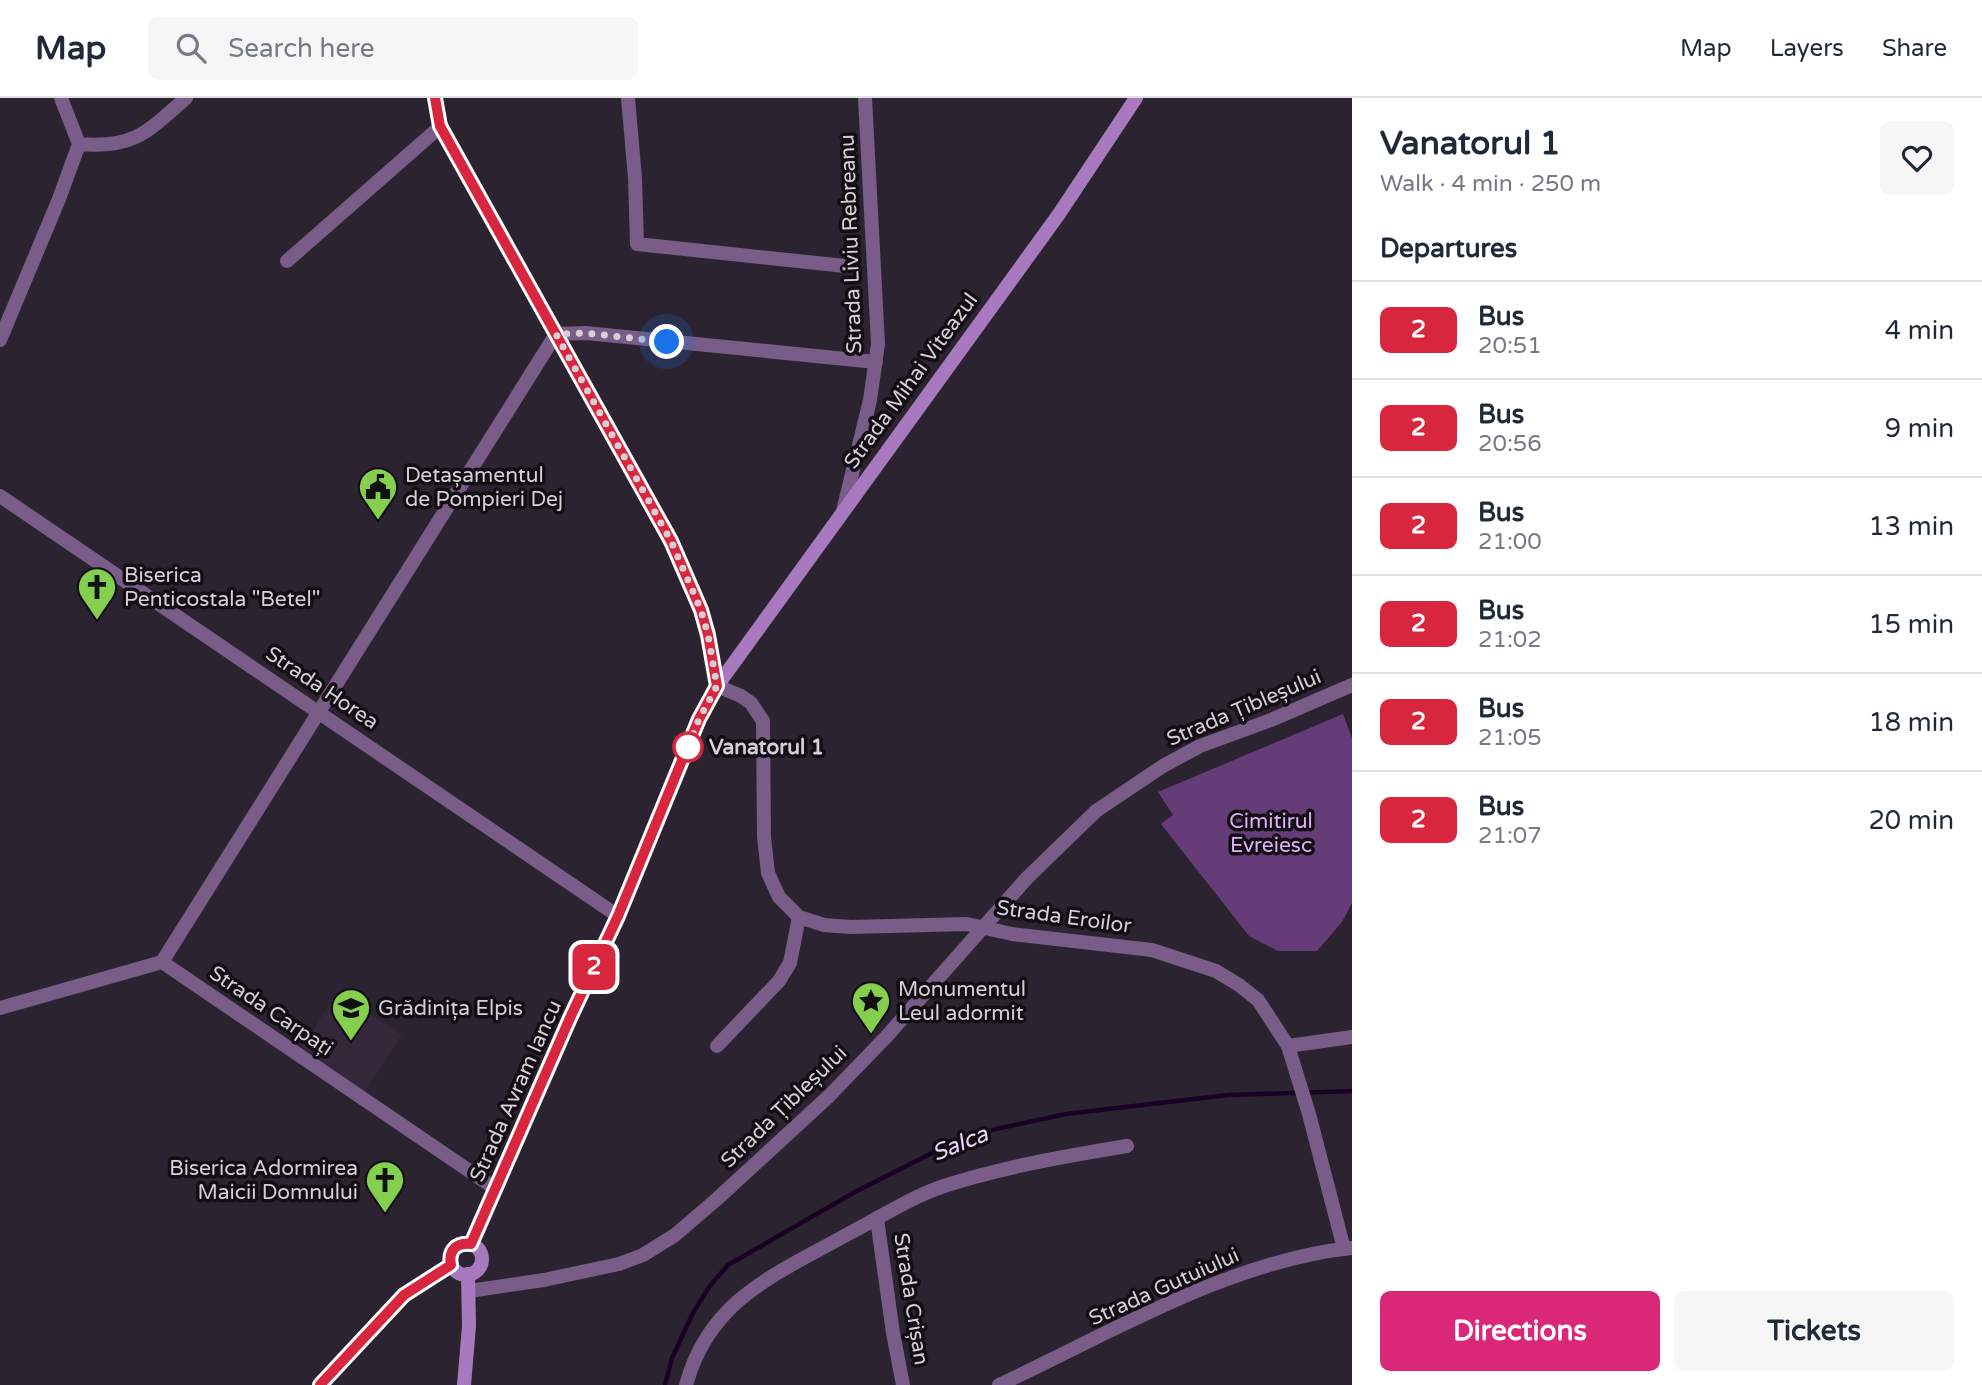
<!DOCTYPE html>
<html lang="en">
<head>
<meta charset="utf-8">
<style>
  :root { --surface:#fff; --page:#f6f6f7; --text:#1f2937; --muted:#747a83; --line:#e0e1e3; --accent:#db2777 }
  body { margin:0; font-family:"Varela Round",sans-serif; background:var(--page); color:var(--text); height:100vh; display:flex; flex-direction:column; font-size:26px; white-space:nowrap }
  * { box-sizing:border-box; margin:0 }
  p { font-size:23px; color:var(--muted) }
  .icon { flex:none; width:38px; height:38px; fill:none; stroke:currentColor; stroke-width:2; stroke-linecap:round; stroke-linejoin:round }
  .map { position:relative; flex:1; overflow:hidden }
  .sheet { display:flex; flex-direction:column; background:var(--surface); width:630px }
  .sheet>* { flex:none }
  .badge { padding:0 14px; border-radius:10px; font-size:24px; line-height:46px }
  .you { position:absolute; width:35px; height:35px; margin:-18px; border:5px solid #fff; border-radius:50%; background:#1a73e8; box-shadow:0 0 0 10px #1a73e833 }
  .map>.badge { position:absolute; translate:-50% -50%; box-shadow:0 0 0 4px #fff }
  h2 { padding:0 28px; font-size:26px; line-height:63px }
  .round { display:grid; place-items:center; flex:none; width:74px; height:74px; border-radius:10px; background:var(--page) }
  .overview { display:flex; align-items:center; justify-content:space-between; height:119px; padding:0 28px }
  h1 { font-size:33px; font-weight:700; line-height:52px }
  .action { display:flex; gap:14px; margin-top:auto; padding:14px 28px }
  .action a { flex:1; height:80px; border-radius:10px; background:var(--accent); color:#fff; font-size:28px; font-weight:700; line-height:80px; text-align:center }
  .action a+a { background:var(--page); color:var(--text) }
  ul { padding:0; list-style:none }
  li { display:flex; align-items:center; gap:21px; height:98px; padding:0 28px; border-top:2px solid var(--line) }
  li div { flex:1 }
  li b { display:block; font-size:26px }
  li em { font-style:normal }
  li .badge { min-width:77px; font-weight:700; text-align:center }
  header { display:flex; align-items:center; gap:42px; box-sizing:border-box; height:98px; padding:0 35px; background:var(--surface); border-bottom:2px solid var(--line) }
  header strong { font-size:33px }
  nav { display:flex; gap:38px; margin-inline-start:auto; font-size:24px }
  .search { width:490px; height:63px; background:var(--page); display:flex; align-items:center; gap:18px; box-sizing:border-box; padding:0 24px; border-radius:10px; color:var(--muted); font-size:26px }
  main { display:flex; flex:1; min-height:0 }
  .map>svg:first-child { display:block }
  .built { fill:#34273a }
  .green { fill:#653c78 }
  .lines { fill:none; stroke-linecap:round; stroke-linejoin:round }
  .stream { stroke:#1b0026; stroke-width:4.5 }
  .minor { stroke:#795c88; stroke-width:14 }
  .tertiary { stroke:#795c88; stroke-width:14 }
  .secondary { stroke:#a879bf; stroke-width:14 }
  .line-casing { stroke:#fff; stroke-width:16 }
  .line { stroke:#d7263d; stroke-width:10 }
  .walk { stroke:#d5cfd8; stroke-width:7; stroke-dasharray:0 12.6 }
  .stop-dot { fill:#fff; stroke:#d7263d; stroke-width:3.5 }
  .labels { text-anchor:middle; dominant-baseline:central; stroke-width:7; stroke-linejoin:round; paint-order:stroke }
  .street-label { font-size:21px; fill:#d5cfd8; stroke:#120e14 }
  .poi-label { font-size:21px; fill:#d5cfd8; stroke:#120e14; text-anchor:start }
  .stop-label { font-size:21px; font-weight:bold; fill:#d5cfd8; stroke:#120e14; text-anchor:start }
  .park-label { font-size:21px; fill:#e0b0f7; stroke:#120e14 }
  .water-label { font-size:23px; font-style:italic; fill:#edd5f9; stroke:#120e14 }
</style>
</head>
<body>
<header>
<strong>Map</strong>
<div class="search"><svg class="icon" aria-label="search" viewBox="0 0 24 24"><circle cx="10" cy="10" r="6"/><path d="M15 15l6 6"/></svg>Search here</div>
<nav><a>Map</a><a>Layers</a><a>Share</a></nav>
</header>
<main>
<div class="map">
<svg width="1352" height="1287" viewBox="0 0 1352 1287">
  <rect width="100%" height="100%" fill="#2c2330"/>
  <path class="built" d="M337,895L402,937L365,994L300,952Z"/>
  <path class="green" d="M1343,616L1352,640V805L1342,824L1317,853H1278L1249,838L1161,726L1173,717L1158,694Z"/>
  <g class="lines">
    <path class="stream" d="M665,1287L672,1260L693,1215L709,1189L728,1167L855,1094L940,1051L996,1031L1066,1016L1228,997L1352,993"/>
    <path class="minor" d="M61,0L79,46
      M628,0L635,80L637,146L845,168
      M79,46C134,51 147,34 186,0
      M287,163L441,28
      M0,242L59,101L79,46
      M0,398L618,818
      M843,413L870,302L878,246L865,0
      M162,864L556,236L586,235L876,264
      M162,864L496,1091
      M0,910L162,864
      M717,948L779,883L790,865L799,819
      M1288,948L1352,939
      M877,1121L893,1235L903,1287
      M469,1193L544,1182L619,1166L643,1157L675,1137L717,1101L829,998L886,939L1027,780L1096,713L1163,668L1200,648L1271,622L1352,587
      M686,1287C710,1200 777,1176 848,1136C879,1120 911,1099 944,1088C1003,1069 1066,1058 1127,1048"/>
    <path class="tertiary" d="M717,588L741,598L751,605L763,623L764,739L768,775L779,799L799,819L824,827L851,829L967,826L1012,836L1152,852L1216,873L1239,887L1258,902L1288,948L1309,1016L1344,1151
      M320,1287L404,1197L451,1167
      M999,1287C1109,1236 1229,1163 1351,1150"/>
    <path class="secondary" d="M435,0L441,28L671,444L701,512L708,537L717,588
      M450 1161a16 16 0 1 1 32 0a16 16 0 1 1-32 0Z
      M471,1146L570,920L618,818L699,621L717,588L1059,116L1136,0
      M464,1287L469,1228L468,1176"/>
  </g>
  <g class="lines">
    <g class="line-casing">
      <path id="line" d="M320,1287L404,1197L451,1167C448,1152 457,1144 471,1146L570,920L618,818L699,621L717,588L708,537L701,512L671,443L440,28L435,0"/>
    </g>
    <use href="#line" class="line"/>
    <path class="walk" d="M667,244L586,235L556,236L671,443L701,512L708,537L717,588L699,621L688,649"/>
  </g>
  <defs>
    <g id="civic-pin" transform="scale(2.0125)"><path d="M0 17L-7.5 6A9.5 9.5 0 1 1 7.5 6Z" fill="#84cf4d" stroke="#120e14"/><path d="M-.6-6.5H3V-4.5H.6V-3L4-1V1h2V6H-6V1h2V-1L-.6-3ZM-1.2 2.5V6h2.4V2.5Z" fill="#111"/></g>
    <g id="church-pin" transform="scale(2.0125)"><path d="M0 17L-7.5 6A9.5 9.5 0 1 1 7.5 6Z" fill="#84cf4d" stroke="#120e14"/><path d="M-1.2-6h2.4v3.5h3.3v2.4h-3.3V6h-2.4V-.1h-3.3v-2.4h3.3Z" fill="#111"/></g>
    <g id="sight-pin" transform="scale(2.0125)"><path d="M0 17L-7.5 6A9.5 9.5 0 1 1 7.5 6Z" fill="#84cf4d" stroke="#120e14"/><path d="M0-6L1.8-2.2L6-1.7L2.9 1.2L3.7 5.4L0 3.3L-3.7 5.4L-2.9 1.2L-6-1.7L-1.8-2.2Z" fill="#111"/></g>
    <g id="school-pin" transform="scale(2.0125)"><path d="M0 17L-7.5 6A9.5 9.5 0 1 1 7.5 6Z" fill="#84cf4d" stroke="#120e14"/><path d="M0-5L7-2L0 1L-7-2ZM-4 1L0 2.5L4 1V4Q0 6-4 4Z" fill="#111"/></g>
  </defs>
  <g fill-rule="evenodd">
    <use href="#civic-pin" x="378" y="389"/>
    <use href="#church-pin" x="97" y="489"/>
    <use href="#sight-pin" x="871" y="903"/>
    <use href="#school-pin" x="351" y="910"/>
    <use href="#church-pin" x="385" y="1082"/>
  </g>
  <circle class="stop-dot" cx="688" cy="649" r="14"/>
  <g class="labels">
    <g class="street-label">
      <text transform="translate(851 146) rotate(-92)">Strada Liviu Rebreanu</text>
      <text transform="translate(911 283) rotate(-54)">Strada Mihai Viteazul</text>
      <text transform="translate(322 590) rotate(34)">Strada Horea</text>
      <text transform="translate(1244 610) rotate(-23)">Strada Țibleșului</text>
      <text transform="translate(1064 819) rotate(8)">Strada Eroilor</text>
      <text transform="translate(271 913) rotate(34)">Strada Carpați</text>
      <text transform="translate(516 993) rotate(-66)">Strada Avram Iancu</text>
      <text transform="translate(784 1009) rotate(-44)">Strada Țibleșului</text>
      <text transform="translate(1164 1189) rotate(-24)">Strada Gutuiului</text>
      <text transform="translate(911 1201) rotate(81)">Strada Crișan</text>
    </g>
    <g class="poi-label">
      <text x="405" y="377">Detașamentul<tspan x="405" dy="24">de Pompieri Dej</tspan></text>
      <text x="124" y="477">Biserica<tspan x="124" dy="24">Penticostala "Betel"</tspan></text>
      <text x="898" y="891">Monumentul<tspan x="898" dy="24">Leul adormit</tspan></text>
      <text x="378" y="910">Grădinița Elpis</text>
      <text x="358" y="1070" text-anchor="end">Biserica Adormirea<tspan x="358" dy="24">Maicii Domnului</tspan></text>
    </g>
    <g class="stop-label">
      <text x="709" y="649">Vanatorul 1</text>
    </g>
    <g class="park-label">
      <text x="1271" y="723">Cimitirul<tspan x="1271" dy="24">Evreiesc</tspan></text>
    </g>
    <g class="water-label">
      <text transform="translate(960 1046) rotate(-22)">Salca</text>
    </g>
  </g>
</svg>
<div class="you" style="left:667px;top:244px"></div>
<b class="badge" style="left:594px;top:869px;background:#d7263d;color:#fff">2</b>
</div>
<section class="sheet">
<div class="overview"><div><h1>Vanatorul 1</h1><p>Walk · 4 min · 250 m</p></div><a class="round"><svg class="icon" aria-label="heart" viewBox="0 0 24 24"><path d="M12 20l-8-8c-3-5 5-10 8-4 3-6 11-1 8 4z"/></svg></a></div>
<h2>Departures</h2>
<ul>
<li><span class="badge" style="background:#d7263d;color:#fff">2</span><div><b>Bus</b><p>20:51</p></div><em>4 min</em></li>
<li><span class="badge" style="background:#d7263d;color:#fff">2</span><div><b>Bus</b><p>20:56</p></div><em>9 min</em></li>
<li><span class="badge" style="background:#d7263d;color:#fff">2</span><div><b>Bus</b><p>21:00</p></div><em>13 min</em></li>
<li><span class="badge" style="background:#d7263d;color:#fff">2</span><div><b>Bus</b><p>21:02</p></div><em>15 min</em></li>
<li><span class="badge" style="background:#d7263d;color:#fff">2</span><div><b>Bus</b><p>21:05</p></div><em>18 min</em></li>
<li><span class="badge" style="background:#d7263d;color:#fff">2</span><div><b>Bus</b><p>21:07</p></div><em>20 min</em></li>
</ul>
<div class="action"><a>Directions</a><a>Tickets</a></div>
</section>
</main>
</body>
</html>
